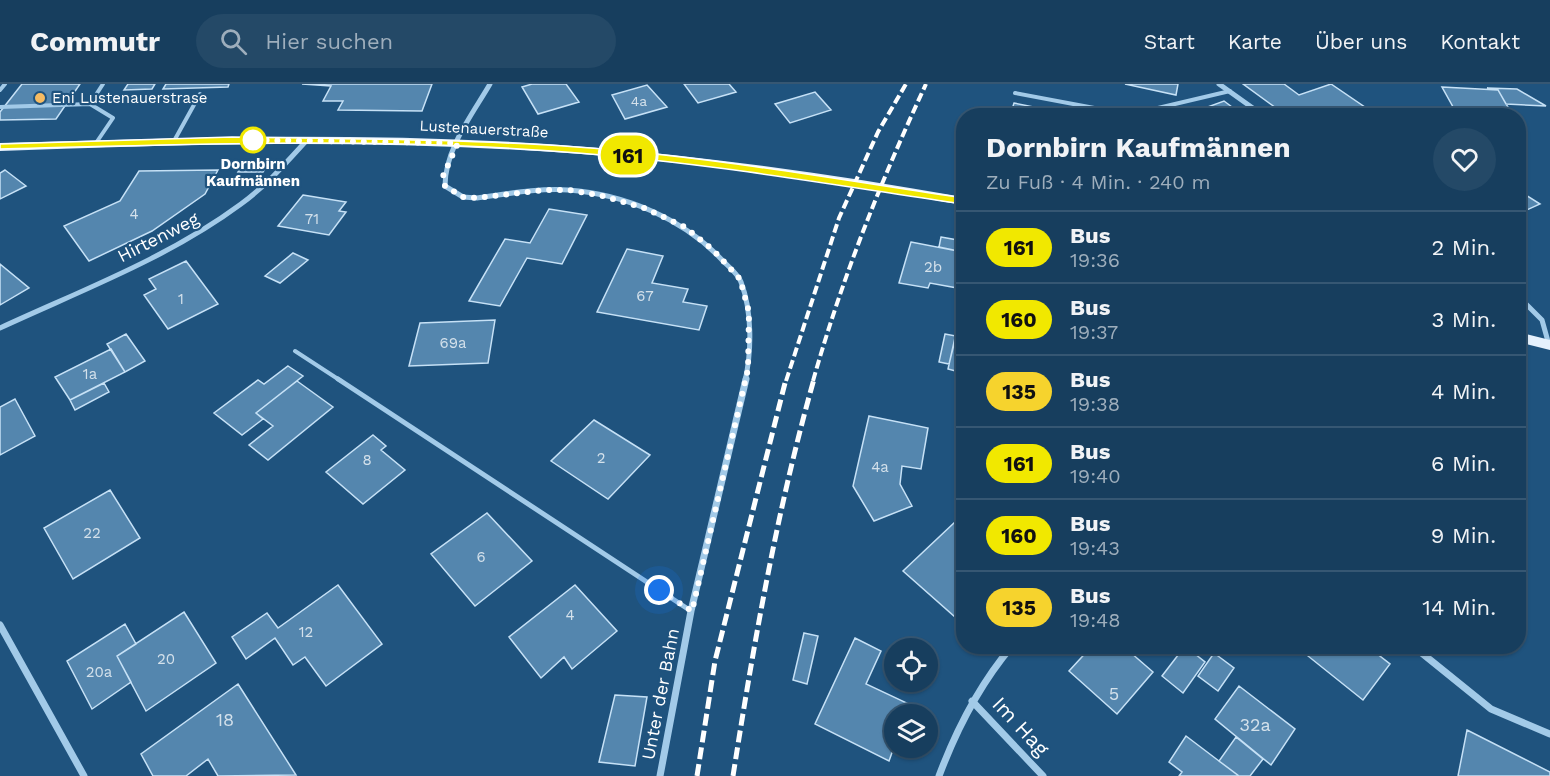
<!DOCTYPE html>
<html lang="de">
<head>
<meta charset="utf-8">
<style>
  :root { --surface:#173e5e; --page:#244967; --text:#f1f3f6; --muted:#9eaebc; --line:#365773 }
  body { margin:0; font-family:"Work Sans",sans-serif; background:var(--page); color:var(--text); height:100vh; display:flex; flex-direction:column; font-size:22px; white-space:nowrap }
  * { box-sizing:border-box; margin:0 }
  p { font-size:20px; color:var(--muted) }
  .icon { flex:none; width:33px; height:33px; fill:none; stroke:currentColor; stroke-width:2; stroke-linecap:round; stroke-linejoin:round }
  .map { position:relative; flex:1; overflow:hidden }
  .panel { position:absolute; left:956px; top:24px; width:570px; height:546px; display:flex; flex-direction:column; background:var(--surface); border-radius:24px; box-shadow:0 2px 4px #0004,0 0 0 2px var(--line) }
  .panel>* { flex:none }
  .badge { padding:0 12px; border-radius:20px; font-size:21px; line-height:39px }
  .tools { position:absolute; left:884px; top:554px; display:grid; gap:12px }
  .tools a { display:grid; place-items:center; width:54px; height:54px; border-radius:50%; background:var(--surface); box-shadow:0 2px 4px #0004,0 0 0 2px var(--line); font-size:30px }
  .you { position:absolute; width:30px; height:30px; margin:-15px; border:4px solid #fff; border-radius:50%; background:#1a73e8; box-shadow:0 0 0 9px #1a73e833 }
  .map>.badge { position:absolute; translate:-50% -50%; box-shadow:0 0 0 3px #fff }
  .round { display:grid; place-items:center; flex:none; width:63px; height:63px; border-radius:32px; background:var(--page) }
  .headline { display:flex; align-items:center; justify-content:space-between; height:102px; padding:0 30px }
  h1 { font-size:28px; font-weight:700; line-height:45px }
  ul { padding:0; list-style:none }
  li { display:flex; align-items:center; gap:18px; height:72px; padding:0 30px; border-top:2px solid var(--line) }
  li div { flex:1 }
  li b { display:block; font-size:22px }
  li em { font-style:normal }
  li .badge { min-width:66px; font-weight:700; text-align:center }
  header { display:flex; align-items:center; gap:36px; box-sizing:border-box; height:84px; padding:0 30px; background:var(--surface); border-bottom:2px solid var(--line) }
  header strong { font-size:28px }
  nav { display:flex; gap:33px; margin-inline-start:auto; font-size:21px }
  .search { width:420px; height:54px; background:var(--page); display:flex; align-items:center; gap:15px; box-sizing:border-box; padding:0 21px; border-radius:33px; color:var(--muted); font-size:22px }
  .map>svg:first-child { display:block }
  .building { fill:#5486ae; stroke:#c6e1f6; stroke-width:1.5 }
  .lines { fill:none; stroke-linecap:round; stroke-linejoin:round }
  .lane-far1 { stroke:#a2cae8; stroke-width:4 }
  .lane { stroke:#a2cae8; stroke-width:5 }
  .street-far1 { stroke:#a2cae8; stroke-width:5 }
  .street { stroke:#a2cae8; stroke-width:7 }
  .primary { fill:#e5f1fd; fill-rule:evenodd }
  .rail-far1 { stroke:#fff; stroke-width:4; stroke-dasharray:9 4; stroke-linecap:butt }
  .rail { stroke:#fff; stroke-width:5; stroke-dasharray:12 5; stroke-linecap:butt }
  .line { fill:#f1e800; stroke:#fff; stroke-width:1.5 }
  .walk { stroke:#fff; stroke-width:6; stroke-dasharray:0 10.8 }
  .poi-dot { fill:#f6bb62; stroke:#1f537e; stroke-width:2 }
  .stop-dot { fill:#fff; stroke:#f1e800; stroke-width:3 }
  .labels { text-anchor:middle; dominant-baseline:central; stroke-width:4.5; stroke-linejoin:round; paint-order:stroke }
  .far-number-label { font-size:14px; fill:#d4e1eb }
  .far-poi-label { font-size:15px; fill:#fff; stroke:#1f537e; text-anchor:start }
  .far-street-label { font-size:15px; fill:#fff; stroke:#1f537e }
  .far-stop-label { font-size:15px; font-weight:bold; fill:#fff; stroke:#1f537e }
  .number-label { font-size:15px; fill:#d4e1eb }
  .street-label { font-size:18px; fill:#fff; stroke:#1f537e }
  .near-number-label { font-size:18px; fill:#d4e1eb }
  .near-street-label { font-size:21px; fill:#fff; stroke:#1f537e }
</style>
</head>
<body>
<header>
<strong>Commutr</strong>
<div class="search"><svg class="icon" aria-label="search" viewBox="0 0 24 24"><circle cx="10" cy="10" r="6"/><path d="M15 15l6 6"/></svg>Hier suchen</div>
<nav><a>Start</a><a>Karte</a><a>Über uns</a><a>Kontakt</a></nav>
</header>
<div class="map">
<svg width="1550" height="692" viewBox="0 0 1550 692">
  <rect width="100%" height="100%" fill="#1f537e"/>
  <path class="building" d="M22,0H80L56,35L0,36V28Z
    M128,0H155L152,5L124,6Z
    M166,0H229L228,3L163,5Z
    M302,0H432L422,27L338,26L343,17H323L331,2Z
    M532,0H566L579,18L538,30L522,3Z
    M684,0H729L736,8L698,19Z
    M1125,0H1178L1176,11Z
    M1243,0H1284L1299,11L1331,0L1378,32H1287Z
    M647,1L667,23L625,35L612,11Z
    M1442,3L1498,6L1513,32L1457,30Z
    M1487,4L1517,5L1546,22L1506,20L1498,6Z
    M815,8L831,26L790,39L775,20Z
    M1224,17L1244,32H1210L1202,25Z
    M1014,19L1054,27L1053,32H1010Z
    M241,83H266L263,88H238Z
    M5,86L26,102L0,115V89Z
    M218,86L205,110L152,147L89,177L64,142L120,117L139,87Z
    M1518,106L1540,120L1518,130Z
    M303,111L346,118L339,127L346,128L329,151L278,142Z
    M549,125L587,131L562,180L527,174L500,222L469,217L505,155L530,159Z
    M941,153L963,157V168L939,163Z
    M911,158L963,168V205L930,199L928,204L899,199Z
    M627,165L663,172L652,199L688,205L683,218L707,222L699,246L597,228Z
    M293,169L308,176L280,199L265,192Z
    M186,177L218,220L168,245L144,211L156,205L149,195Z
    M0,180L29,204L0,221Z
    M495,236L488,279L409,282L420,239Z
    M956,249L963,250V289L948,285Z
    M126,250L145,277L125,288L107,260Z
    M945,250L956,252L949,280L939,278Z
    M111,265L125,288L70,316L55,293Z
    M288,282L303,292L256,329L263,335L242,351L214,329L258,296L264,300Z
    M297,297L333,323L268,376L249,361L273,342L256,329Z
    M104,299L109,308L75,326L70,316Z
    M15,315L35,352L0,371V323Z
    M869,332L928,344L921,385L902,382L900,400L912,422L874,437L853,402Z
    M594,336L650,371L608,415L551,377Z
    M373,351L386,362L381,366L405,386L363,420L326,388Z
    M110,406L140,454L73,495L44,444Z
    M487,429L532,477L475,522L431,470Z
    M955,438L963,445V540L903,487Z
    M338,501L382,560L326,602L305,573L293,581L275,554L246,575L232,553L267,529L278,544Z
    M575,501L617,547L572,585L564,573L541,594L509,553Z
    M184,528L216,579L146,627L117,572Z
    M125,540L136,560L117,572L131,598L92,625L67,577Z
    M804,549L818,552L807,600L793,596Z
    M855,554L881,567L866,600L911,621L907,630H894V663L889,677L815,640Z
    M1092,562H1123L1153,588L1117,630L1069,587Z
    M1185,562L1205,578L1183,609L1162,592Z
    M1316,562H1367L1390,580L1363,616L1308,572Z
    M1214,569L1234,584L1218,607L1198,592Z
    M238,600L296,691L218,692L208,675L186,692H153L141,670Z
    M1239,602L1295,645L1271,681L1215,635Z
    M615,611L647,613L635,682L599,678Z
    M1467,646L1550,688V692H1458Z
    M1186,652L1219,677L1239,692H1179L1182,688L1169,678Z
    M1236,653L1263,675L1250,692H1239L1219,677Z"/>
  <g class="lines">
    <path class="lane-far1" d="M0,6L5,0
      M1015,9L1121,29L1141,28L1230,7
      M90,20L103,0
      M0,23L90,20L113,34L96,59
      M174,57L200,10
      M295,267L341,297"/>
    <path class="lane" d="M338,295L691,527"/>
    <path class="street-far1" d="M490,0C472,31 445,65 445,102L463,113L477,114C507,110 538,104 568,106C625,110 684,135 723,177C729,183 738,190 741,198C752,227 752,266 745,297
      M1219,0L1264,32
      M1518,212L1542,236L1549,261
      M0,244C82,206 168,174 241,120C266,102 286,79 307,56"/>
    <path class="street" d="M0,541L84,692
      M1413,562L1491,625L1550,650
      M972,617L1043,692
      M660,692L691,527L746,295
      M939,692C957,644 979,601 1012,562"/>
    <path class="primary" d="M228,53C347,52 467,53 586,63C712,73 838,91 963,113V121C816,95 669,74 520,66C347,56 173,60 0,67V59Z
      M1518,248L1550,256V266L1518,258Z"/>
    <path class="rail-far1" d="M786,297L839,134L878,48L906,0
      M813,297C842,194 881,97 926,0"/>
    <path class="rail" d="M697,692L715,577L786,295
      M733,692C754,558 777,426 814,295"/>
  </g>
  <path class="line" d="M232,53C347,55 462,55 577,63C706,72 835,95 963,114L968,117L963,120C835,101 707,79 578,69C386,53 192,60 0,65V60Z"/>
  <g class="lines">
    <path class="walk" d="M253,56H249L458,59L443,92L445,102L463,113L477,114L545,106H569L603,112L644,124L685,143L713,166L740,195L749,228L748,285L692,527L659,506"/>
  </g>
  <circle class="poi-dot" cx="40" cy="14" r="6"/>
  <circle class="stop-dot" cx="253" cy="56" r="12"/>
  <g class="labels">
    <g class="far-number-label">
      <text x="639" y="17">4a</text>
    </g>
    <g class="far-poi-label">
      <text x="52" y="14">Eni Lustenauerstrase</text>
    </g>
    <g class="far-street-label">
      <text transform="translate(484 45) rotate(3)">Lustenauerstraße</text>
    </g>
    <g class="far-stop-label">
      <text x="253" y="80">Dornbirn<tspan x="253" dy="17">Kaufmännen</tspan></text>
    </g>
    <g class="number-label">
      <text x="134" y="130">4</text>
      <text x="312" y="135">71</text>
      <text x="933" y="183">2b</text>
      <text x="645" y="212">67</text>
      <text x="181" y="215">1</text>
      <text x="453" y="259">69a</text>
      <text x="90" y="290">1a</text>
      <text x="601" y="374">2</text>
      <text x="367" y="376">8</text>
      <text x="880" y="383">4a</text>
      <text x="92" y="449">22</text>
      <text x="481" y="473">6</text>
      <text x="570" y="531">4</text>
      <text x="306" y="548">12</text>
      <text x="166" y="575">20</text>
      <text x="99" y="588">20a</text>
    </g>
    <g class="street-label">
      <text transform="translate(158 153) rotate(-27)">Hirtenweg</text>
      <text transform="translate(660 610) rotate(-79)">Unter der Bahn</text>
    </g>
    <g class="near-number-label">
      <text x="1114" y="609">5</text>
      <text x="225" y="635">18</text>
      <text x="1255" y="640">32a</text>
    </g>
    <g class="near-street-label">
      <text transform="translate(1021 642) rotate(47)">Im Hag</text>
    </g>
  </g>
</svg>
<div class="tools">
<a><svg class="icon" aria-label="locate" viewBox="0 0 24 24"><circle cx="12" cy="12" r="6"/><path d="M12 2v4M12 18v4M2 12h4M18 12h4"/></svg></a>
<a><svg class="icon" aria-label="layers" viewBox="0 0 24 24"><path d="M12 4l9 5-9 5-9-5zM3 14l9 5 9-5"/></svg></a>
</div>
<div class="you" style="left:659px;top:506px"></div>
<b class="badge" style="left:628px;top:71px;background:#f1e800;color:#111">161</b>
<section class="panel">
<div class="headline"><div><h1>Dornbirn Kaufmännen</h1><p>Zu Fuß · 4 Min. · 240 m</p></div><a class="round"><svg class="icon" aria-label="heart" viewBox="0 0 24 24"><path d="M12 20l-8-8c-3-5 5-10 8-4 3-6 11-1 8 4z"/></svg></a></div>
<ul>
<li><span class="badge" style="background:#f1e800;color:#111">161</span><div><b>Bus</b><p>19:36</p></div><em>2 Min.</em></li>
<li><span class="badge" style="background:#f1e800;color:#111">160</span><div><b>Bus</b><p>19:37</p></div><em>3 Min.</em></li>
<li><span class="badge" style="background:#f6d32d;color:#111">135</span><div><b>Bus</b><p>19:38</p></div><em>4 Min.</em></li>
<li><span class="badge" style="background:#f1e800;color:#111">161</span><div><b>Bus</b><p>19:40</p></div><em>6 Min.</em></li>
<li><span class="badge" style="background:#f1e800;color:#111">160</span><div><b>Bus</b><p>19:43</p></div><em>9 Min.</em></li>
<li><span class="badge" style="background:#f6d32d;color:#111">135</span><div><b>Bus</b><p>19:48</p></div><em>14 Min.</em></li>
</ul>
</section>
</div>
</body>
</html>
